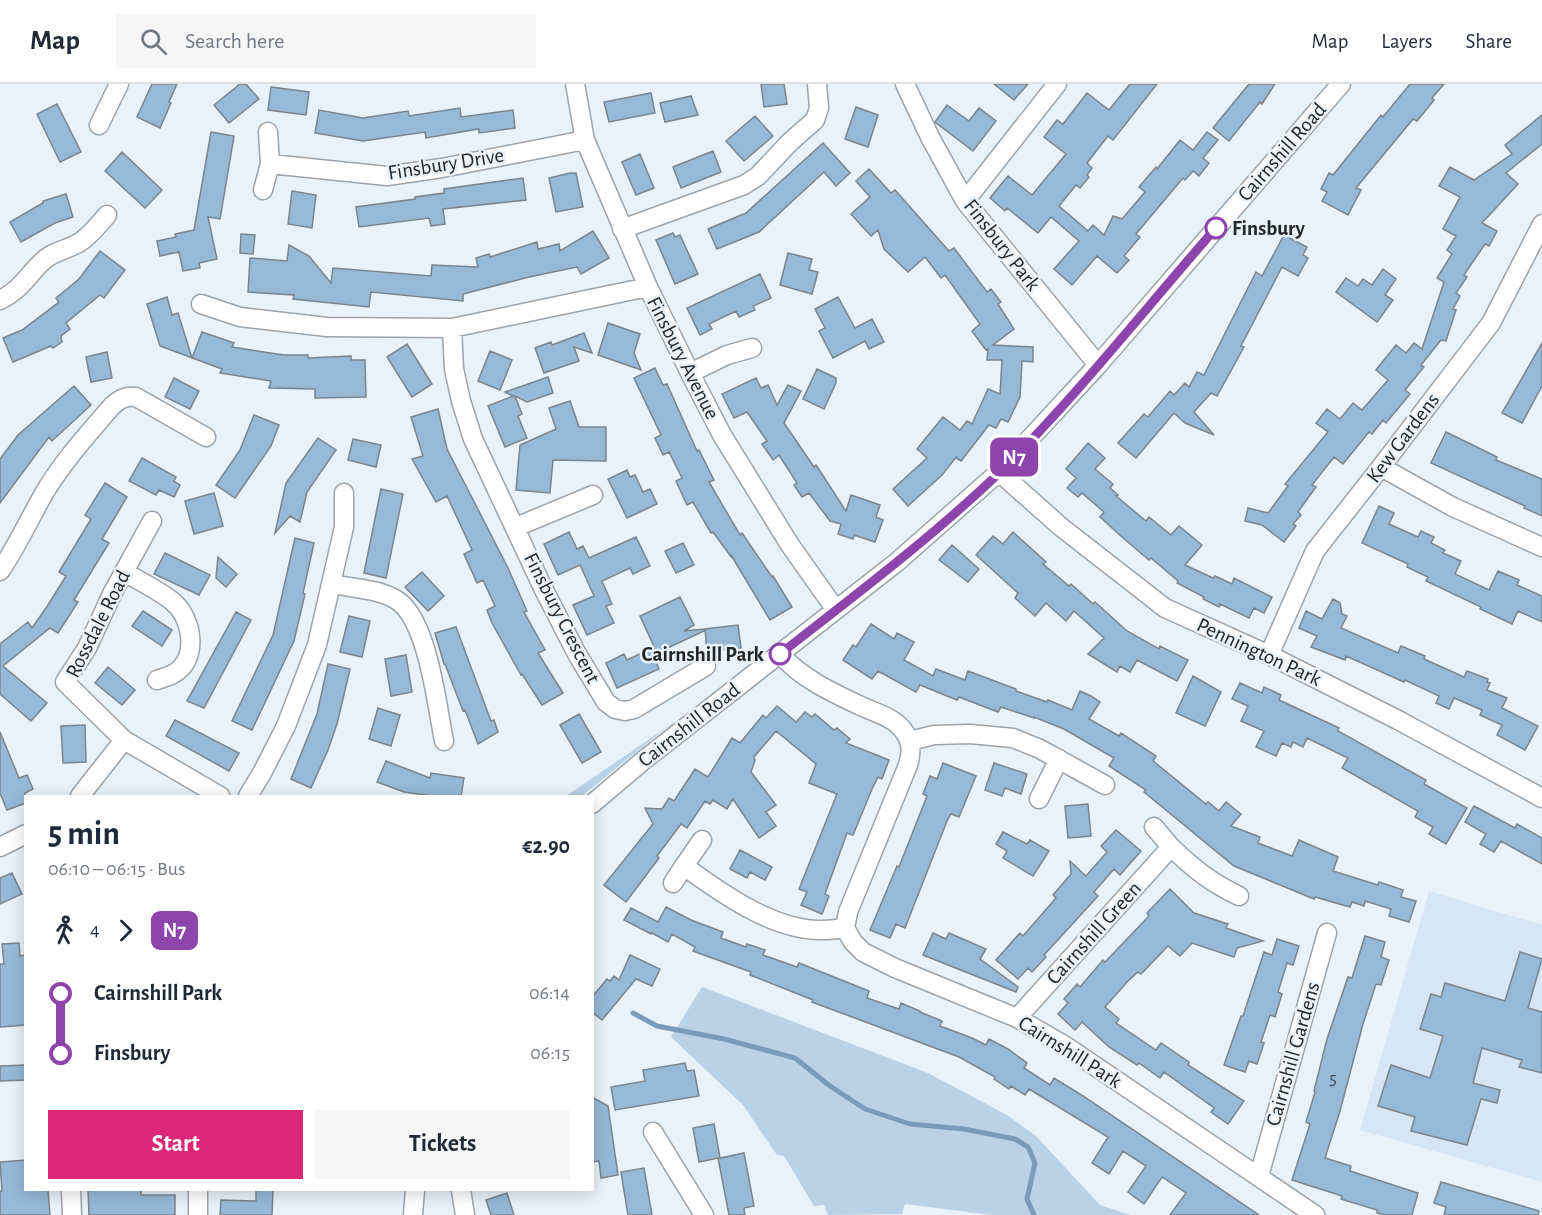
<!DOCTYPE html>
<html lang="en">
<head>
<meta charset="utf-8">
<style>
  :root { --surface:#fff; --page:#f6f6f7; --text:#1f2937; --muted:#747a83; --line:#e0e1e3; --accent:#db2777 }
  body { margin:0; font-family:"Alegreya Sans",sans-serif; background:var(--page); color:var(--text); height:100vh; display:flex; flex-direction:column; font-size:22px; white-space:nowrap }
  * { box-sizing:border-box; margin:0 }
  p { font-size:20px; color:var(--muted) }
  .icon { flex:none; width:33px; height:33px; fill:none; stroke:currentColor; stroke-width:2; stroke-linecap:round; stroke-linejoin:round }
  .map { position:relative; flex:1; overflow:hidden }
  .drawer { position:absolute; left:24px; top:711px; width:570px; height:396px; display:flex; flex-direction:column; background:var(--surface); border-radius:0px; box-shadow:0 3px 15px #0003 }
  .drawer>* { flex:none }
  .badge { padding:0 12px; border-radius:9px; font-size:21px; line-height:39px }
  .map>.badge { position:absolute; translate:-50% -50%; box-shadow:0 0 0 3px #fff }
  .legs { display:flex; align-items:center; gap:9px; height:66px; padding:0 24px; font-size:20px }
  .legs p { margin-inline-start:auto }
  .summary { display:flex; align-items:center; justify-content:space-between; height:102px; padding:0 24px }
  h1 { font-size:33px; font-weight:700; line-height:45px }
  .cta { display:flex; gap:12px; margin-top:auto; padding:12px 24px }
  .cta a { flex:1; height:69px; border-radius:0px; background:var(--accent); color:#fff; font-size:24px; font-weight:700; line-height:69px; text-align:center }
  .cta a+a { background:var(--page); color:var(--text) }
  ul { padding:0 24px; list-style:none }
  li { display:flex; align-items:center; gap:21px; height:60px; font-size:22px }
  li i { display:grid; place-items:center; width:9px; height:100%; margin:0 8px; background:currentColor }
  li i::after { content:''; width:15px; height:15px; margin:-8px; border:4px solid; border-radius:50%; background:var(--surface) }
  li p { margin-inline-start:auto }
  li:first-child i { background:linear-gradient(#0000 50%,currentColor 0) }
  li:last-child i { background:linear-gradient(currentColor 50%,#0000 0) }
  header { display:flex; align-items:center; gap:36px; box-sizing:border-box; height:84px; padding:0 30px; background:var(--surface); border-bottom:2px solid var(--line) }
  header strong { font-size:28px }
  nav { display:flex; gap:33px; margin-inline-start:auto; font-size:21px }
  .search { width:420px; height:54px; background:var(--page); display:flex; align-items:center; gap:15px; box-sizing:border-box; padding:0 21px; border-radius:0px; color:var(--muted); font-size:22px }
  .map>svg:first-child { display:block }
  .built { fill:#d7e6f4 }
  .green { fill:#bbd1e5 }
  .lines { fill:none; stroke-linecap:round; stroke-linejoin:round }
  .stream { stroke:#7a9cba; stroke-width:5 }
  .building { fill:#96b9d7; stroke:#7b848b; stroke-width:1.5 }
  .minor-casing { stroke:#9ba3ab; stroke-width:21 }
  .minor { stroke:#fff; stroke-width:18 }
  .line-1-casing { stroke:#fff; stroke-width:14 }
  .line-1 { stroke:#8e44ad; stroke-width:9 }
  .stop-1-dot { fill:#fff; stroke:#8e44ad; stroke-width:3 }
  .labels { text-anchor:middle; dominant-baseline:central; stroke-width:5; stroke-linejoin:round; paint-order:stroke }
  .number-label { font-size:18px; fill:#404b54 }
  .street-label { font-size:21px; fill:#232629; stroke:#e8f2fa }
  .stop-label { font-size:21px; font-weight:bold; fill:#232629; stroke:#e8f2fa; text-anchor:start }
</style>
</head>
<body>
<header>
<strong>Map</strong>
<div class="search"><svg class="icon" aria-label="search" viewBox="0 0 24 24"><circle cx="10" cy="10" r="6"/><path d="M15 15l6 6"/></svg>Search here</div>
<nav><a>Map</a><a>Layers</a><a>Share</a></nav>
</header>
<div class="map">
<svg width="1542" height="1131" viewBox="0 0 1542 1131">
  <rect width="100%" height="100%" fill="#e8f2fa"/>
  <path class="built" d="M1429,807L1542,841V1098L1360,1046Z"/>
  <path class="green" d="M692,626L661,648L582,712H566Z
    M702,903L928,989L1007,1031L1036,1052L1100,1121L1130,1131H992L905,1120L902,1130L828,1131L824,1121L814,1122L784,1072L777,1071L743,1021L671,953Z"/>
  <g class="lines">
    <path class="stream" d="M633,929L657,942L724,955L795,974L830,1002L865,1025L910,1040L964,1045L1015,1055L1028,1063L1035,1079L1027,1115L1034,1131"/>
  </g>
  <path class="building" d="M152,0H177L169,18L171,19L160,44L137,33Z
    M240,0H246L259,15L229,39L214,21Z
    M761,0H784L787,20L764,23Z
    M994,0H1028L1014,16Z
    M1130,0H1157L1113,56L1108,52L1087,79L1092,84L1087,91L1089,93L1080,104L1076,101L1059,122L1088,147L1093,141L1104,151L1113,132L1122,135L1145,108L1139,103L1156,83L1157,85L1180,56L1193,66L1207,48L1218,56L1203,74L1209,79L1199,92L1193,87L1185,96L1183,94L1136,150L1140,153L1124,172L1129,176L1117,189L1097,172L1072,201L1054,185L1079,157L1051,133L1038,149L1007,124L1005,127L990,114L1008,92L1032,111L1066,70L1044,53L1057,36L1063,40L1087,9L1109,26Z
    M1249,0H1275L1262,20L1260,18L1229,57L1213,44Z
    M1410,0H1444L1432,14L1434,16L1417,37L1413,35L1356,104L1361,106L1348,131L1322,117L1327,108L1321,105L1329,89L1333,91L1381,31L1383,33Z
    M271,3L309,8L306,31L268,26Z
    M651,9L655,29L609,38L604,18Z
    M691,12L698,31L665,38L660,19Z
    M57,20L81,68L60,78L37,30Z
    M947,21L969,37L979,24L996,37L973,67L935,38Z
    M856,23L878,31L868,63L845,55Z
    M460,24L461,33L513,26L515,44L479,49V45L426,54L425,48L363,57L315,49L319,26L363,34L408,27L409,32Z
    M1542,31V60L1506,89L1518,100L1482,139L1497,147L1489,162L1485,160L1464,191L1467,193L1456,209L1460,212L1453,225L1456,226L1446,257L1441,256L1421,281L1424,283L1405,306L1410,310L1386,339L1383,336L1372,350L1369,348L1343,380L1334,373L1312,401L1316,403L1298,428L1301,431L1293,440L1296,442L1284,458L1262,441L1245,437L1248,424L1268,429L1288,402L1285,400L1328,348L1316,339L1327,325L1340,335L1353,319L1362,326L1388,296L1376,286L1396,261L1406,269L1414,259L1422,265L1444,198L1437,194L1452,170L1447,166L1456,152L1443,145L1460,113L1439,102L1450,83L1474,96L1512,70L1505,61Z
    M755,32L773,52L744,77L726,57Z
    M211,48L234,52L220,135L208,133L217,175L199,179L200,184L183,187L179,168L160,172L157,157L176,153L175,150L194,146Z
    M823,59L850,89L836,102L824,88L759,148L717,165L708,145L746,129Z
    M713,67L721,88L681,104L673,83Z
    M122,68L162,106L145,124L105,87Z
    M640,70L654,104L636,111L622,78Z
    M869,85L891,109L895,106L949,167L954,164L987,208L991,205L1001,218L998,220L1014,245L993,261L1033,263V278L1022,277L1020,313L1008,338L1001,335L996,344L989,341L961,377L956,374L957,372L942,391L908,422L893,405L927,374L917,365L943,333L960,346L967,337L972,340L988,305L1000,310L1002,276H987L988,265L986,266L972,247L980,240L945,191L941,194L925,173L908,188L884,165L878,146L871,152L851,130L870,113L856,97Z
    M570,89H576L583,123L556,128L549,94Z
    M523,94L526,116L443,125L445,140L431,142L429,134L359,143L356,123L415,115V113L444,109V105Z
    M292,107L316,111L312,144L288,140Z
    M66,110L73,133L55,139L21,158L10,138L43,119V117Z
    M593,147L609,174L581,190L577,183L529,193L463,210V217L371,208L369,223L293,215L294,211L248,208L250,174L287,177L289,161L309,172L331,199L333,184L431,192L432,181L478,183L476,174L489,170L490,173L537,158L538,165L559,160L560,167Z
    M673,149L675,153L680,151L698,190L675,200L656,156Z
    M241,150L255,151L253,170L240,169Z
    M1284,151L1307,163L1303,171L1308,174L1298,192L1282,183L1241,262L1244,263L1217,312L1211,309L1194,328L1214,351L1185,339L1174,329L1136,374L1118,359L1144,330L1148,333L1170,307L1174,311L1185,299L1189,303L1197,288L1204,291L1256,188L1262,192Z
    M100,167L125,186L104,214L100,211L66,239L70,245L61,252L62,258L53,264L51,262L13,278L3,254L22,246L59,218L56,214L79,195Z
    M788,169L812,175L809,186L818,188L812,210L780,201Z
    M1383,185L1396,195L1385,211L1393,216L1377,238L1336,208L1346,194L1358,202L1363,195L1372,201Z
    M760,190L771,214L753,222L755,226L739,233L736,227L709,240L712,245L700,251L687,224Z
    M167,213L172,231L178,229L192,274L202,248L234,259L232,263L284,271H308V274L351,272V276H365L366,313L315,314V305L269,304L271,297L220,289L222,285L160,262L147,220Z
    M838,213L855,244L872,235L884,258L869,265L865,257L833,274L819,247L825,244L815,225Z
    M608,239L640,250L634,269L641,286L598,271Z
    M584,249L592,269L574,263L579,277L544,289L535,264L551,258L552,261Z
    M1542,259V302L1522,339L1502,329Z
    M407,260L432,300L412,313L387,273Z
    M490,267L512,276L500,306L478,297Z
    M107,268L112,294L91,298L86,273Z
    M655,284L663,301L667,300L697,367L699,366L714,396L709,398L740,451L742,449L772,493L773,492L792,523L770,536L731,471L732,474L713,448L711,449L693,418L687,421L676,397L682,394L669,368L663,371L655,354L661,351L634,294Z
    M817,285L836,294V299L824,325L803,315Z
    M548,293L553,309L527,318L515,312L522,330L518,332L527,354L505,363L488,322L513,312L505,308Z
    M174,294L199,307L190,325L165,313Z
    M756,294L761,304L768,301L777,321L788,301L801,307L784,339L814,383L816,381L846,427L851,411L880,421L876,433L883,436L875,458L854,451L853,455L838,450L841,440L830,437L809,409L802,413L794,401L797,399L779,371L773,376L762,360L767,357L747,328L734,334L722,310Z
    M74,302L91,321L52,357L49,353L0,419V375L18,351Z
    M570,317L579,343H606V377L553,376L550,409L516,406L520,361L556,345L549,324Z
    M438,325L447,365L508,484L527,527L524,528L545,566L538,569L563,609L542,621L522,590L521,591L492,539L487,526L495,522L483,496L477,499L464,470L472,466L447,412L436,418L412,375L423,372L411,333Z
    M254,331L279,341L271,362L235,414L216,401L240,366Z
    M1446,348L1497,373L1496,376L1542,395V432L1524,424L1525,422L1431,379Z
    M318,354L336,366L307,408L300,438L290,432L275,449L286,399Z
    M353,355L381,361L376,383L348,376Z
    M1088,359L1105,374L1095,385L1113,400L1110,404L1118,411L1116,412L1146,437L1149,433L1171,451L1179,442L1202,461L1185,481L1213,494L1215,492L1232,500L1234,494L1272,513L1264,529L1254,524L1249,534L1220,520L1219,523L1203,515L1204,513L1177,499L1178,497L1151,474L1149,476L1122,453L1100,433L1104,428L1082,409L1078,413L1067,404L1076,394L1066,385Z
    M142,374L176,393L174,397L180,401L174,413L159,406L156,411L129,397Z
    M627,386L630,393L635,391L643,408L650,405L657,420L627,434L608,395Z
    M105,399L127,413L102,455L109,459L74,516L78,518L58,549L50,544L3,582L47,619L31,637L0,610V560L28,538L32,544L48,521L66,492L59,488L91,435L85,431Z
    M381,405L403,410L386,494L364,489Z
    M214,409L223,442L194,450L185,417Z
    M1379,422L1394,429L1389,440L1418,453L1421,447L1434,453L1431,459L1445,466L1443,469L1461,477L1455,490L1489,506L1498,487L1519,496L1517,501L1542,512V538L1518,527L1512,540L1480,525L1481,523L1426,497L1428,493L1407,483L1408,480L1362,459Z
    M569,448L577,465L583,462L589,474L636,453L650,482L633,490L630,484L602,497L612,520L606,522L614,539L587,551L573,521L594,512L580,481L558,491L544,460Z
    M1013,448L1046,478L1043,480L1069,502L1071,500L1093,520L1095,518L1127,547L1159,565L1160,562L1188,576L1177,597L1137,576L1130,588L1120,582L1117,588L1088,570L1104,554L1074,527L1066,537L1046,519L1035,532L1015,514L1018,509L976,471L993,452L1003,460Z
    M295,454L314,459L303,509L305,510L294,557L252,646L232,637L273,551Z
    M683,459L694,481L676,489L665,467Z
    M952,461L979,485L968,498L939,476Z
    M165,469L210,491L199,511L154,490Z
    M218,473L237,490L226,503L216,494Z
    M422,488L444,512L428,527L405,503Z
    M680,513L694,541L684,547L704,545V547L657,569L640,532Z
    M1333,515L1340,519L1342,530L1347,532L1341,544L1398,569L1401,562L1425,572L1424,575L1464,593L1467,587L1488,595L1487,598L1490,599L1487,606L1507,614L1502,624L1538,642L1525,666L1497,651L1502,641L1480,631L1482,626L1454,614L1449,625L1436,619L1439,612L1405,596L1404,598L1346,572L1345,576L1311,563L1317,552L1299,544L1306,527L1322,535Z
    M143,527L172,546L162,562L132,542Z
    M236,528L251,536L204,624L187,617Z
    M349,532L370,537L362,573L340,568Z
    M871,540L894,555L897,549L914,558L904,576L933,592L936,585L965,596L968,587L1016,605V607L1047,618L1048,616L1072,626L1080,607L1091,612L1100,618L1089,635L1119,652L1121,649L1156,672L1153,677L1206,720L1208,718L1219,727L1226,718L1241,730L1231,742L1260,753L1258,759L1292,772L1299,756L1338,773L1333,787L1378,801L1379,798L1403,806L1401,813L1416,817L1409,838L1389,832L1391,825L1365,817L1364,822L1352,818L1350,823L1315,813L1314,815L1234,782L1144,708L1146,706L1109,682L1114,674L1064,645L1034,633V634L1001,623L998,628L959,613L957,616L920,601L916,608L878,587L872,595L843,576L853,561L856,563Z
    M738,541L741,564L707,567L705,545Z
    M456,543L491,637L494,636L498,648L478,660L465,626L463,627L445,580H444L435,549Z
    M650,565L659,585L617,604L606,579L624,570L627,576Z
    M406,571L412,608L391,612L385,575Z
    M328,580L350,585L337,640L328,666L311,704L291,695L317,630Z
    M108,583L135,606L122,621L95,599Z
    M1193,592L1221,608L1205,642L1176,629Z
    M1240,599L1262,609L1264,603L1281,611L1279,616L1339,644L1338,647L1426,696L1424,700L1467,724L1446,760L1429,750L1433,743L1415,733L1418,727L1342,684L1348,674L1307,654L1303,663L1293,658L1291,663L1282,659L1276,672L1256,663L1264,647L1241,637L1248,622L1232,615Z
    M777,622L796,638L805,628L812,633L815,630L834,646L837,644L850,655L846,659L889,676L882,695L878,693L872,705L853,751L847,749L825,810L829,812L822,830L801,821L807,808L799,805L837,710L809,699L816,680L776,647L754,673L755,676L751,688L776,721L766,728L776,742L759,754L733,715L727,725L713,716L710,720L705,717L687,744L681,740L657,772L659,774L626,818L604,801L653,740L645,724L662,725L669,714L674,717L695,685L708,693L732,654L740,659L763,631L766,634Z
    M378,624L400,631L391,662L369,655Z
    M579,630L601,668L582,679L560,641Z
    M175,636L239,669L229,687L166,652Z
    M85,641L86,678L63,679L61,642Z
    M0,648L19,694L27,691L33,705L25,709L26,719L7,726L0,709Z
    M386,677L430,694L431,689L464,694L461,712H433L404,708L377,698Z
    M943,679L976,692L959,733L951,730L947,737L905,844L896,840L890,854L870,846L897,782L899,783L927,712L923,710L930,692L937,695Z
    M994,679L1027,690L1021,710L1005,704L1002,712L985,706Z
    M1088,720L1091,752L1068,754L1065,722Z
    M1474,722L1515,744L1517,740L1542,754V780L1501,757L1494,768L1480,760L1486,750L1465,738Z
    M1116,746L1141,767L1120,791L1114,785L1094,808L1098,812L1044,871L1046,873L1032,888L1028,884L1018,895L996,876L1020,849L1023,852L1056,814L1053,811L1071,790L1070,777L1086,792L1107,768L1101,762Z
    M1003,748L1027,760L1030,756L1049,767L1033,792L1003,774L1007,767L996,760Z
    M740,766L772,783L765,796L750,788L747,794L730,785Z
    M12,789L22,810L0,820V794Z
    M1170,805L1194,829L1228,840L1226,844L1263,857L1237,864L1234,873L1192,859L1180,872L1168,862L1141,890L1138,888L1128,897L1105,923L1119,935L1116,939L1156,966L1161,959L1189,978L1188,981L1244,1017L1228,1040L1211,1028L1214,1024L1164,988L1160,994L1139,979L1137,981L1109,963L1082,938L1075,946L1058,930L1068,919L1064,915L1077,900L1080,903L1103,876L1105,878L1149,832L1147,829Z
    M666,823L691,836L723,848L721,854L746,863L747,860L765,866L763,871L797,883L799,879L869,907L867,914L899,925L901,919L920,927V928L942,937L940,942L972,954L986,961L989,955L1008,965L1027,979L1024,984L1050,1001L1054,994L1083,1012L1259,1131H1170L1186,1109L1162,1093L1144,1120L1128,1108L1146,1082L1123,1067L1109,1090L1092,1079L1108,1053L1029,1005L1025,1011L1011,1002L1009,1005L994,995L995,993L959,973L812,918L813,916L750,891L751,888L693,867L695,863L672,850L668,858L652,849V848L651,850L624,836L631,824L658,838Z
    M933,849L946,855L949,849L986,865L980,875L1018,903L1016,908L923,871Z
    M1365,852L1385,858L1381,873L1389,876L1381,901L1376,900L1363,940L1340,1027L1325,1074L1351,1082L1350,1087L1418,1109L1412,1131H1385L1377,1129V1126L1341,1115L1342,1112L1292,1096L1310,1040L1306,1038L1315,1008L1314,1007L1327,955L1348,893L1352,894Z
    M1277,855L1299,862L1293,881L1287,879L1278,908L1282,910L1275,933L1270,931L1261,958L1264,959L1257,980L1249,977L1245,988L1224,981L1241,932H1243L1264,868L1272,871Z
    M19,859L20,872L26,871V941L0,943V880H4L2,860Z
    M1520,868L1542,875L1528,924L1542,928V989L1519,983L1522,976L1482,964L1473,999L1500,1006L1497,1019L1481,1015L1467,1061L1411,1047L1415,1033L1378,1022L1391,981L1430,994L1443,952L1420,945L1431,910L1441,913L1445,899L1505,917Z
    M630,871L660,885L652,902L636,895L602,936L592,928V913L607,895L610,897L614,892L619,896Z
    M685,979L687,987L694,986L699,1012L615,1026L611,1003L645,997L643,986Z
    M26,981V996L0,997V982Z
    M592,1013L608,1022L618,1091L601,1094L599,1077L592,1078Z
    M714,1040L720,1074L744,1069L754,1122L744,1124L745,1131H729L718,1074L699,1078L693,1044Z
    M26,1076V1106H48L50,1131H0V1107H2L0,1078Z
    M644,1084L652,1131H628L621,1088Z
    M1441,1098L1539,1127L1538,1131H1444L1446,1123L1434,1119Z
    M88,1106H141V1111H175V1131H89Z
    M256,1106H273L272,1131H220L221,1116L256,1117Z
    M507,1109L514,1131H491L486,1116Z"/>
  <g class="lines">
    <g class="minor-casing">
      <path id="minor" d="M575,0L585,56L648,203L690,289L722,351L790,461L836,526
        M905,0L930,53L965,117L1098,281
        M99,41L119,0
        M270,80L387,92L442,84L585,56
        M263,106L270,80L268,48
        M965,117L1057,0
        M622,145L744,101L758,92L790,58L815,36L819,24L817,0
        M0,216C21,206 26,193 42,178C52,167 68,166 80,158C90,152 99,140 107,131
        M201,220L240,233L327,243L452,244L648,203
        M452,244L454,285L461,317L473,355L544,506L577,570L606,618L615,625L625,627L634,625L706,582
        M690,289L727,271L752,264
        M1381,383L1453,423L1542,463
        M999,388L1061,443L1165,524L1269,571L1398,636L1542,714
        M152,437L113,508L87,564L65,598L124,656L220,712
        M516,443L593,411
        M0,487C18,461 30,433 46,406C65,375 89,349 112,322C120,315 125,312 136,313L206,353
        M124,488C140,497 158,506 172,517C190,531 198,566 181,584C175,591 165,593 157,596
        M332,500C352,504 377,505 395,515C428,533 437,623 444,657
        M780,570C802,595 833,609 863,623C877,629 894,634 903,646C912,657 912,668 908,681L848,828L845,844L853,858L863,868L895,884L1017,934L1064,961L1315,1131
        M1269,571L1315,467L1381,383L1491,239L1542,140
        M910,657L934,651L970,650L1013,654L1040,665L1105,701
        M80,712L124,656
        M248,712L262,689L286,642L317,561L344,443V409
        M1039,715L1059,675
        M592,720L644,676L897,478L999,388L1098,281L1341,0
        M1154,743L1171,763
        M702,756L684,782C721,809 774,847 822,846C830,846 838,845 845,844
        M0,763L26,750
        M673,799L684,782
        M1017,934L1171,763C1194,785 1210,798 1239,812
        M653,1048L704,1131
        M1259,1092L1327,849
        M71,1106L72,1131
        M461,1106L465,1131
        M198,1131V1106
        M413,1131L415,1106"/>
    </g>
    <use href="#minor" class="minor"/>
  </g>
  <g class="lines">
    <g class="line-1-casing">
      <path id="line-1" d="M780,570C854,512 930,455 998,390C1076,313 1144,226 1216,144"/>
    </g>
    <use href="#line-1" class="line-1"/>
  </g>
  <g class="stop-1-dot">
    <circle cx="1216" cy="144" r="10"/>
    <circle cx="780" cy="570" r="10"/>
  </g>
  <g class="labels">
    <g class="number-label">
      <text x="1333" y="995">5</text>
    </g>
    <g class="street-label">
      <text transform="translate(1282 68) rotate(-49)">Cairnshill Road</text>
      <text transform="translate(446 80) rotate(-9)">Finsbury Drive</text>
      <text transform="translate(1002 161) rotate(52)">Finsbury Park</text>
      <text transform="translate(683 274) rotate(63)">Finsbury Avenue</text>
      <text transform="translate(1403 354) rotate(-53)">Kew Gardens</text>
      <text transform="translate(562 534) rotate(63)">Finsbury Crescent</text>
      <text transform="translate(98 540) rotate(-63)">Rossdale Road</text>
      <text transform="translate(1259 568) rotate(25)">Pennington Park</text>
      <text transform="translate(689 641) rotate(-38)">Cairnshill Road</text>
      <text transform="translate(1094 849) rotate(-48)">Cairnshill Green</text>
      <text transform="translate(1070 968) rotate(32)">Cairnshill Park</text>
      <text transform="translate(1293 970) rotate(-74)">Cairnshill Gardens</text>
    </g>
    <g class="stop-label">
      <text x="1232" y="144">Finsbury</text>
      <text x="764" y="570" text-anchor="end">Cairnshill Park</text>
    </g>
  </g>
</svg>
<b class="badge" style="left:1014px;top:373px;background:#8e44ad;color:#fff">N7</b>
<section class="drawer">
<div class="summary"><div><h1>5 min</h1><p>06:10 – 06:15 · Bus</p></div><b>€2.90</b></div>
<div class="legs"><svg class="icon" aria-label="walk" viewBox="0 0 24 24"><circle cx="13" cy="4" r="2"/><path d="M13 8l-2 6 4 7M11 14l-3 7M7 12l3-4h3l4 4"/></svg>4<svg class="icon" aria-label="forward" viewBox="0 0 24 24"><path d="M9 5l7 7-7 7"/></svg><b class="badge" style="background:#8e44ad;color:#fff">N7</b></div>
<ul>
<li><i style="color:#8e44ad"></i><b>Cairnshill Park</b><p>06:14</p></li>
<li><i style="color:#8e44ad"></i><b>Finsbury</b><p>06:15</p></li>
</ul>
<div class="cta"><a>Start</a><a>Tickets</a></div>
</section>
</div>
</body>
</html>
